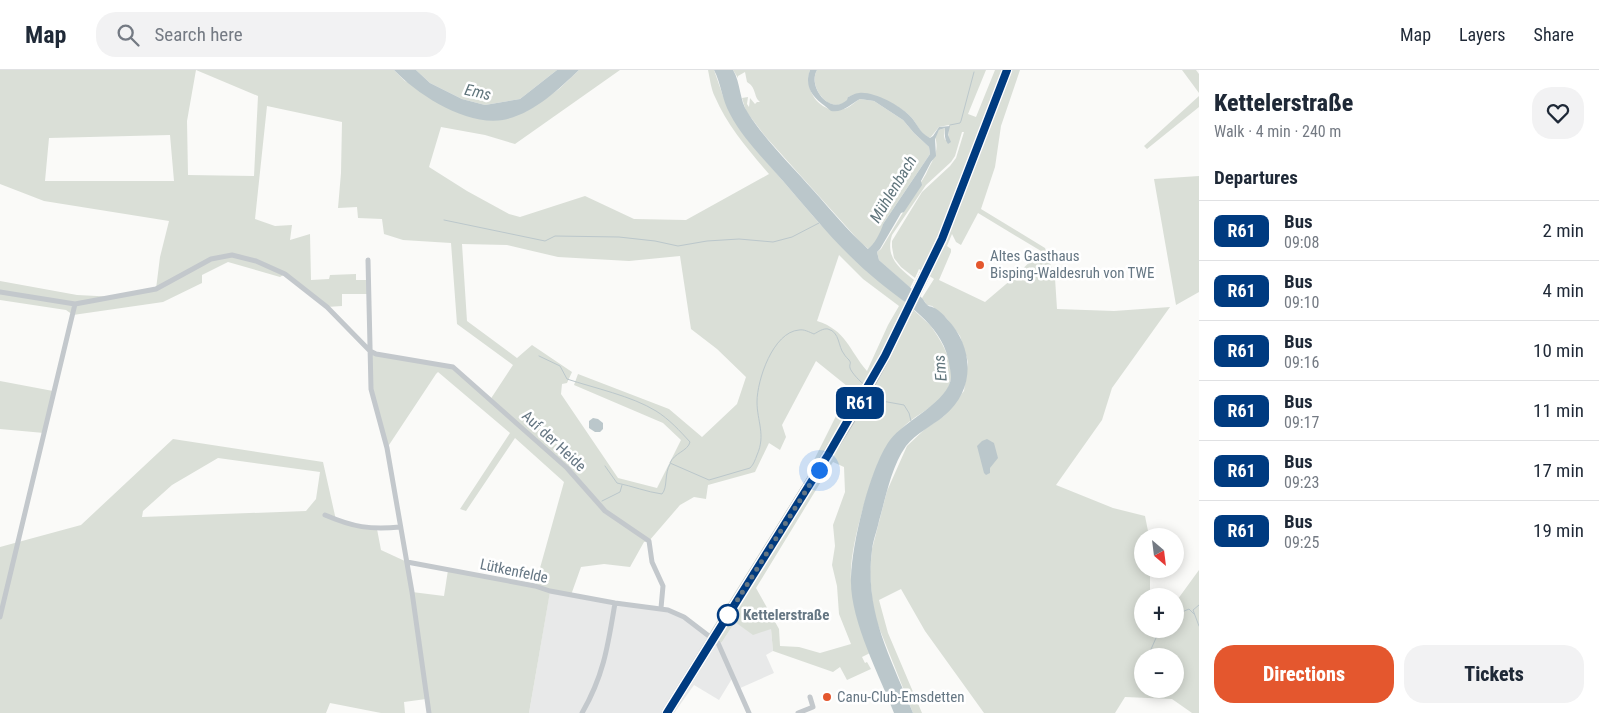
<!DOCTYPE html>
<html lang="en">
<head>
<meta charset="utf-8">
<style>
  :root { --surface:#fff; --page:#f2f2f3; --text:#1f2937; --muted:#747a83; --line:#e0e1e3; --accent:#e4572e }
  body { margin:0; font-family:"Roboto Condensed",sans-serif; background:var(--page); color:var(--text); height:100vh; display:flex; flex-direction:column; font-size:19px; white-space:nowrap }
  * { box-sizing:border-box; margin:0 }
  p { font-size:16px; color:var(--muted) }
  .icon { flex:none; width:28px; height:28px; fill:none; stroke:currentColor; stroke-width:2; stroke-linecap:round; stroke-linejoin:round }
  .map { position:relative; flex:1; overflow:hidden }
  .drawer { display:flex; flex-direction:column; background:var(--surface); width:400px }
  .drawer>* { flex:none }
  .badge { padding:0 10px; border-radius:8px; font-size:18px; line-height:32px }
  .needle { width:32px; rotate:152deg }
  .tools { position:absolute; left:1134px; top:458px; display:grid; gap:10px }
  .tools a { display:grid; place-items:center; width:50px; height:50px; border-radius:50%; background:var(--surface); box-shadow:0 2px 12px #0003; font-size:25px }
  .you { position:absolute; width:25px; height:25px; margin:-12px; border:4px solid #fff; border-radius:50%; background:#1a73e8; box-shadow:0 0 0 8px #1a73e833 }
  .map>.badge { position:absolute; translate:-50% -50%; box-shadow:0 0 0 2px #fff }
  h2 { padding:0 15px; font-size:19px; line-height:45px }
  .round { display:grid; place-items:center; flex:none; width:52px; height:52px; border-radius:20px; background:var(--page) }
  .head { display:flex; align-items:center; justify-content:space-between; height:85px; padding:0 15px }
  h1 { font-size:24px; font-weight:800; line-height:38px }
  .primary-button { display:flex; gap:10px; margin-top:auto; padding:10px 15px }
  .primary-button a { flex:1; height:58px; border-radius:20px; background:var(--accent); color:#fff; font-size:20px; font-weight:800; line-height:58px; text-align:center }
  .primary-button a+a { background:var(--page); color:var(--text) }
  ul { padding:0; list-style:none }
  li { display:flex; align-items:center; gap:15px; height:60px; padding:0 15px; border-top:1px solid var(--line) }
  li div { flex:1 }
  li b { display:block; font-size:19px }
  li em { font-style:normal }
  li .badge { min-width:55px; font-weight:700; text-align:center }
  header { display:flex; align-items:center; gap:30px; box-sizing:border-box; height:70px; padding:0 25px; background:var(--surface); border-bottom:1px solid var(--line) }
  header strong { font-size:24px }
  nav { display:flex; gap:28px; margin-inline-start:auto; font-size:18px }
  .search { width:350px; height:45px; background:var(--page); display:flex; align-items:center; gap:12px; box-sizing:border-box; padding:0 18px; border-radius:20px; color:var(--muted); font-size:19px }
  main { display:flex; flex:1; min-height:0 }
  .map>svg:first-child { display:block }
  .built { fill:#e8e9e9 }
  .green { fill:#dadfd7; fill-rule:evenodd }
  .water { fill:#bbc7cb }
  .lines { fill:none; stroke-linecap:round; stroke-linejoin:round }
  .stream { stroke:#bbc7cb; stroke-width:1 }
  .primary-casing { stroke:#b5babe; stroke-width:11 }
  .street { stroke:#c3c8cc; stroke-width:5 }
  .primary { stroke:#fff; stroke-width:9 }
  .line-casing { stroke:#fff; stroke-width:11 }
  .line { stroke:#003b80; stroke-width:8 }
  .walk { stroke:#657683; stroke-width:5; stroke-dasharray:0 9 }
  .poi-dot { fill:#e4572e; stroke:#fff; stroke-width:2 }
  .stop-dot { fill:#fff; stroke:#003b80; stroke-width:2.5 }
  .labels { text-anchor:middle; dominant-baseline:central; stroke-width:5; stroke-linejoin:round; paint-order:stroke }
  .poi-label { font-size:15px; fill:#657683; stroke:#fff; text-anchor:start }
  .street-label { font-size:15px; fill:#657683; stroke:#fff }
  .stop-label { font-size:15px; font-weight:bold; fill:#657683; stroke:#fff; text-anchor:start }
  .water-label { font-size:16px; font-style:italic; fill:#60757c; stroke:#fff }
</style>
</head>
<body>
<header>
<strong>Map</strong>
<div class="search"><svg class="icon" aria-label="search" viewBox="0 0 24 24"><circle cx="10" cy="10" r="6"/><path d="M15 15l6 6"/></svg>Search here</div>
<nav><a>Map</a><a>Layers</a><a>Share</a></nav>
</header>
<main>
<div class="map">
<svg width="1199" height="643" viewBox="0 0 1199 643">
  <rect width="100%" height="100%" fill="#fafaf8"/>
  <path class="built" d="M550,521L668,540L722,572L735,552L771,559L773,581L766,585L774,603L738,619L733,607L719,630L694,615L674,643H529Z"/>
  <path class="green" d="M0,0H394L405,11L502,50L527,41L559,19L579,0H620L515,74L485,65L441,57L429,97L467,121L509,144L520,147L585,126L634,149L686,150L769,104C749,81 727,55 715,27C711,19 710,9 708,0H714L723,26L747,69L819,153L930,255C942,271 958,298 948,318C938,338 913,344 900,361C893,369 885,379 880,389C877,394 876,401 873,406C864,433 849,482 851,510C853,536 861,559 870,583L862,587L865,593L867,592L871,599L847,610L840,597L833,602L773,581L771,559L753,565L735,552L722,572L718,573L709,564L811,401L809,400L837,344L852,320L816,291L782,355L786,367L780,380L769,373L755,402L708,415L706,429L694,427L680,435L649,471L644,472L630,497L604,494L581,497L571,525L550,522L529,643H429L426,629L404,632L405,643H381L330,633L326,643H0V477L81,455L173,369L323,392L336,450L377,459L381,480L407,492L412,522L444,526L448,500L535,516L564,412L515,368L466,441L460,439L510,363L438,302L436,304L387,378L371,319L370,281L453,297L490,330L513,295L457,254L451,173L403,170L384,164L382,149L358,148L357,137L338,138L341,103L342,52L267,36L255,149L275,156L292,155L290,170L310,164L311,210L329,209L330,205L356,204V210H368L369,224H342V236L327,237L285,204L280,207L228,192L202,205V213L163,232L73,245L66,240L0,230V211L77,225L117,227L156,219L160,187L169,151L44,131L0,114ZM196,0L258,26L254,106L188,105L187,51ZM170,65L174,111H45L49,68ZM462,174L507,175L558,187L629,191L680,186L691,259L717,279L746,307L737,334L702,367L669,339L578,304L574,315L663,353L681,370L657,418L618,408L561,324L562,314L567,313L572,302L532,275L517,288L467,251ZM839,185L863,209L899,236L888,255L867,301C849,280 846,260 817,251ZM218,388L320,402L316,429L306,441L142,447L143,441L172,415ZM833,392L844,397L845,422L833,455L835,476L832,495L837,516L839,544L851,574L820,583L799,577L780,576L779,559L756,518Z
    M416,0H557L520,29L485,35L462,29L430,13Z
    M733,0H810C803,20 821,45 843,39C850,38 854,32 860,29L874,31L903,50L914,63L929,77L930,84L883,154L882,162L870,180L861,173L765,66L746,41L742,28L748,27L747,34L749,37L750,28L755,34L757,32H760C753,26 757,18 747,12L745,2L738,6V8Z
    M817,0H986L968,44L976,47L995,0H1020L1001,56L995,97L981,139L1045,178L1055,208L1057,239L1114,241L1170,237L1112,318L1102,350L1056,415L1113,438L1145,446L1149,466H1142V499H1150V526H1142V559H1175V533L1199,500V643H1192L1172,629L1125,627L1115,643H984L925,561L901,519L879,530L888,563L922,643H913L876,550L872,529L870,502L872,479L887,421L907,376L925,359L944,346L964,321L968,292L960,266L947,249L932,236L927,235L922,228L934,209L919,199L915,208L901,197L894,188L892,177V171L922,122L950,96L956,88L964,62H962L955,86L951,92L926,115L892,165C885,187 899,198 914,210L910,218L879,190L877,182L881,179L926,104C932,90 940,82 935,67L939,60L945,58L944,66L945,70L948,68L949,55L939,57L930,68C918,63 918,53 909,45C896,33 865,20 848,27V30C831,47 807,17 817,0ZM978,143L1041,181L1012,209L985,232L939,210L951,182V179L947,176L952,164L956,172L961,175ZM1142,586H1175V619H1142Z
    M1182,0H1196L1199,4V23Z
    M1199,26V37L1147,79L1144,76Z
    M1199,106V222L1176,235L1154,109Z
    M0,311L53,321L44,363L0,359Z"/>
  <path class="water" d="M394,0H416L430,13L462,29L485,35L520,29L557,0H579C558,20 533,44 503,50C466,56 418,25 394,0Z
    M714,0H733C741,13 739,30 748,43C766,71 791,95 813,120C831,140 848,161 868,179C874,175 881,162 883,154L930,84L929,77L914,63L903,50L874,31L860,29C851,34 843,43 831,41C830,40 826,37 825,36C812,27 804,16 810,0H817C807,17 830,46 847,30L848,27C851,26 855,23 859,23C873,21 899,35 909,45C918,53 918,62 930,68L933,66L939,57L950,56L948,65L951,72L948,74C944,68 945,65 945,58L939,60L935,69L936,86L931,92L921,111L922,115L904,142L901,143L880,179L877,182L879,190L922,228C924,230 926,235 929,236C930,237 931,236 932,237C937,238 944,245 947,249C974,277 976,320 944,346C932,356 916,363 906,376C891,397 886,427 879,451C877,461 873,470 872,480C864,542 891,588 913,643H894C879,604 849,549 851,507C852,473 870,397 890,370C904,351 950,331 951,307C951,302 949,294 948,288C940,254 905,233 879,212C843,183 813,146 783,111C764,89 743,69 730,44C722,30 721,13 714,0Z
    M593,348L598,349L603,353V359L600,362H595L589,358V351Z
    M987,369L994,373L998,388L990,398V403L986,405L984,403L977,376L982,371Z"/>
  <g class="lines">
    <path class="stream" d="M950,55L960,53L961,51L974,2
      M444,150L545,171L555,166L619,167L655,171L678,176L707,171L739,169L773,172L792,167L819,153
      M539,286L560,296L567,309C594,318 632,326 656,341C669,349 680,361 690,372C688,381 674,383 670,393L709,410L750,398C754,394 755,390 757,385C766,365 757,351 757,332C757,310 773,262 799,260C804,259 809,262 814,264C818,262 823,258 828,259C840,262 838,277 844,284C845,286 848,289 849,290C852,294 849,293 850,298C851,302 861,313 865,315
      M873,319L879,325L882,331L904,335L909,343L911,351
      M605,396L617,413C632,416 647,422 662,424C668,417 664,404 670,394
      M602,431L620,422L622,415
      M1199,535L1193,540L1199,556
      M1175,545L1189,539L1194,544
      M1148,586L1160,559
      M1142,595V596"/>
    <g class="primary-casing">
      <path id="primary" d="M667,643L855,341L885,286L942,169L1007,0"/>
    </g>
    <path class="street" d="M368,190L371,319L387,378L412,522L429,643
      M0,222L75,234L156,219L211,189L232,185L256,191L285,204L327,237L370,281L376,284L453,297L567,398L605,441L649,471L652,492L663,516L661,538
      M325,445C353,457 370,460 400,457
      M407,492L535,516L550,521L615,533L668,540L684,547L718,573L749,643
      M0,547L75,234
      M582,643C604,605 608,575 615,533
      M798,643L813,637L810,627"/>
    <use href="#primary" class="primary"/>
  </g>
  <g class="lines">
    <g class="line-casing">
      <path id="line" d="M667,643L828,385L885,286L942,169L1007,0"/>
    </g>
    <use href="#line" class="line"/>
    <path class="walk" d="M728,545L819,400"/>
  </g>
  <g class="poi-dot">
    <circle cx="980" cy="195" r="5"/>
    <circle cx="827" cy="627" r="5"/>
  </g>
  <circle class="stop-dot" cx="728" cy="545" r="10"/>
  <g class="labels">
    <g class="poi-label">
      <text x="990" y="186">Altes Gasthaus<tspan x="990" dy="17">Bisping-Waldesruh von TWE</tspan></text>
      <text x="837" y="627">Canu-Club-Emsdetten</text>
    </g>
    <g class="street-label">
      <text transform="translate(554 371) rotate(43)">Auf der Heide</text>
      <text transform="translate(514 501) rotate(12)">Lütkenfelde</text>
    </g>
    <g class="stop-label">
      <text x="743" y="545">Kettelerstraße</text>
    </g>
    <g class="water-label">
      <text transform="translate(478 22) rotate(13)">Ems</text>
      <text transform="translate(893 119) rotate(-59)">Mühlenbach</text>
      <text transform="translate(940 298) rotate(-95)">Ems</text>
    </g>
  </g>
</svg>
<div class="tools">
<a><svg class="needle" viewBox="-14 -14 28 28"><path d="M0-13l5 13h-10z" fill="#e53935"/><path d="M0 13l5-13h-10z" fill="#747a83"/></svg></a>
<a>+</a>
<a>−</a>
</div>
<div class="you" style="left:819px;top:400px"></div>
<b class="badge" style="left:860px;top:333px;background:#003b80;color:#fff">R61</b>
</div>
<section class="drawer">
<div class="head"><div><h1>Kettelerstraße</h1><p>Walk · 4 min · 240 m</p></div><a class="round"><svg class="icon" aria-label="heart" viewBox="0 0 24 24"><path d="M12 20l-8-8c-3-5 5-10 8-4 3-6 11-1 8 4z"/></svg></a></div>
<h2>Departures</h2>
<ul>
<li><span class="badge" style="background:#003b80;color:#fff">R61</span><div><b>Bus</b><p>09:08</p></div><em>2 min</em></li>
<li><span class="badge" style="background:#003b80;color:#fff">R61</span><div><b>Bus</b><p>09:10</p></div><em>4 min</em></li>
<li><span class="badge" style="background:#003b80;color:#fff">R61</span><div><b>Bus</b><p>09:16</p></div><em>10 min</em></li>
<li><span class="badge" style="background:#003b80;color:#fff">R61</span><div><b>Bus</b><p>09:17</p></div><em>11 min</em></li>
<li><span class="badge" style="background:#003b80;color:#fff">R61</span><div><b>Bus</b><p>09:23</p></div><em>17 min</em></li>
<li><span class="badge" style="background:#003b80;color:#fff">R61</span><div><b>Bus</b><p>09:25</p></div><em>19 min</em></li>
</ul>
<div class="primary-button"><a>Directions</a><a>Tickets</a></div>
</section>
</main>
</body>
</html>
